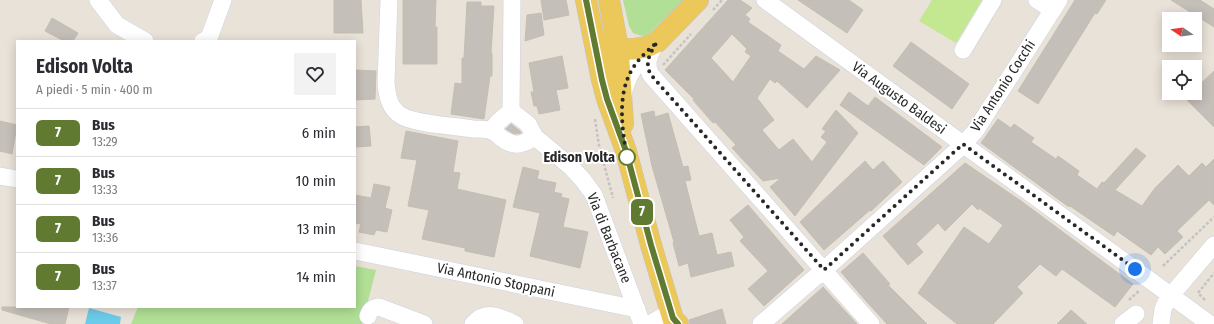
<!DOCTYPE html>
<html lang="it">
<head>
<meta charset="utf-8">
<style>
  :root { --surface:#fff; --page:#f2f2f3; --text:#2b2b33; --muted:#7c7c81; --line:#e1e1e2 }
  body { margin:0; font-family:"Fira Sans Condensed",sans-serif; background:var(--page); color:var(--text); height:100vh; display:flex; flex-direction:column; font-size:15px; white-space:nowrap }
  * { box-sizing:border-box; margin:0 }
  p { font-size:13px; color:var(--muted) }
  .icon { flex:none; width:22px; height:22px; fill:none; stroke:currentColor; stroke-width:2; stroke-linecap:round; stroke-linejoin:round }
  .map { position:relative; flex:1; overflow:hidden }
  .sheet { position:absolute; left:16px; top:40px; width:340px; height:268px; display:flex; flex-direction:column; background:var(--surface); border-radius:0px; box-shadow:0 2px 10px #0003 }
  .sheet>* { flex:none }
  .badge { padding:0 8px; border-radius:6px; font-size:14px; line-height:26px }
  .needle { width:26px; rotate:283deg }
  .tools { position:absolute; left:1162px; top:12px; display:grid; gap:8px }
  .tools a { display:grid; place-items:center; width:40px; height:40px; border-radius:0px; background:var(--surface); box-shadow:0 2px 10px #0003; font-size:20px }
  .you { position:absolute; width:20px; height:20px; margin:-10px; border:3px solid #fff; border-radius:50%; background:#1a73e8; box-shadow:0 0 0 6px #1a73e833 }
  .map>.badge { position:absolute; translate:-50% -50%; box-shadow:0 0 0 2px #fff }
  .round { display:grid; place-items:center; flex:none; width:42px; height:42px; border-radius:0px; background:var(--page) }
  .head { display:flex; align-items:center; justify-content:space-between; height:68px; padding:0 20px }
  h1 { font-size:19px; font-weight:700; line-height:30px }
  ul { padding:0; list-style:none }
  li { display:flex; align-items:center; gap:12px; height:48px; padding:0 20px; border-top:1px solid var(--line) }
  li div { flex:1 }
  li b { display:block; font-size:15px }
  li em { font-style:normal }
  li .badge { min-width:44px; font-weight:700; text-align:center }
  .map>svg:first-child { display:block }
  .green { fill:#b0df95 }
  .pitch { fill:#c4e791 }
  .water { fill:#6ccbea }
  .building { fill:#c4bfb8; stroke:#c4beb2; fill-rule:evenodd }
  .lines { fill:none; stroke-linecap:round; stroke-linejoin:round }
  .minor-casing { stroke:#ced1e0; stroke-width:18 }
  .major-casing { stroke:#c3c3c3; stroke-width:22 }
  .path { stroke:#c3c3c3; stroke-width:2.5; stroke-dasharray:3 2; stroke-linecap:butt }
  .minor { stroke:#fff; stroke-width:17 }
  .major { stroke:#ecc85b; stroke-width:21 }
  .line-casing { stroke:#fff; stroke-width:9 }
  .line { stroke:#607b31; stroke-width:6 }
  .walk { stroke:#272727; stroke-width:4; stroke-dasharray:0 7.2 }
  .stop-dot { fill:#fff; stroke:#607b31; stroke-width:2 }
  .labels { text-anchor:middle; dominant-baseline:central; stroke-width:4; stroke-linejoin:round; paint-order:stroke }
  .street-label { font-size:14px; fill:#272727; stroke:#fff }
  .stop-label { font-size:14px; font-weight:bold; fill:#272727; stroke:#fff; text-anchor:end }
</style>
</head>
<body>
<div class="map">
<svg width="1214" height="324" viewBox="0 0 1214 324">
  <rect width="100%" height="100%" fill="#e9e2d8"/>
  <path class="green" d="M623,0H683L649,34L642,36L633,33L629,26Z
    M355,266L376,270L362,324H131L138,307H355Z"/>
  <path class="pitch" d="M932,0H982L956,43L919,21Z"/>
  <path class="water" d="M89,308L121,317L120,324H85Z"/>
  <path class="building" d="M334,0H361L363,33H334Z
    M403,0H436L435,27H437V64H403Z
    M541,0H566L569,15L544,20Z
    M728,0H740L752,8L745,15L750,19L748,22L781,45L778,51L804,69L816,56L840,70L807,108L777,81L775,83L770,79L757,98L774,120L762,130L779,150L793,139L812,162L827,142L821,137L826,131L822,129L836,110L858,133L795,216L770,187L781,178L763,181L732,148L736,145L715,122L713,123L693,100L694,99L665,70ZM732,34L747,49L745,52L751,56L733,82L711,58Z
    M798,0H849L863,10L847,33Z
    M1075,0H1106L1097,14L1095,13L1038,104L1018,91Z
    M1171,0H1200L1214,9V27Z
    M467,2H481V6H494L491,53H492V76H490L484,119L451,114L455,83L462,84V58H464Z
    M541,13L544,35L525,41L527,15Z
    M52,18L78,33L73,41H64L45,31Z
    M911,42L969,84L952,109L893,66Z
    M562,56L568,88L556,90L560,110L539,114L537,106H534L531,92H534L529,63Z
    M355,70L376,71L375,99L355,100Z
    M1214,71V127L1186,99L1191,93H1195V89Z
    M849,92L868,106L875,97L942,147L924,165L840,105Z
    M654,111L655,117L668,113L683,167L688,166L691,180L685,181L699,236L712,233L717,255L731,252L734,266L691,277L688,263L679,266L673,243L674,242L652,166L641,114Z
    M998,119L1011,128L1014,124L1034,138L1031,142L1056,159L1058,156L1079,171L1077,175L1097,189L1102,182L1104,183L1136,148L1146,156L1115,190L1142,206L1155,188L1178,165L1189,176L1202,163L1206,167L1214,159V205L1209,200L1177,231L1183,237L1165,254L1158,247L1151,255L1117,231L1114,236L1070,206L1069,207L981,143Z
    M0,121L17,125L12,154L0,151Z
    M511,124L520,131L521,133L514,134L506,129Z
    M369,126L371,146L355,147V127Z
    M406,131L458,141L453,172L460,173L457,189L506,200L494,257L465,251V248L422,239L429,210L408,206L417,160L401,158Z
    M865,161L873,170L883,161L902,182L871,211L870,210L824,250L800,222Z
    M965,163L1021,201L1133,284L1115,307L1062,269L1056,276L1040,264L1017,287L1023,293L993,324H957L918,293L964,227L989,244L1003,225L979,208L978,210L972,204L945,231L938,223L916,244L923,252L908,265L883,236Z
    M523,167L539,171L537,179L556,183L554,192L562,194L561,197L569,199L563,227L588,232L580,268L530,256L540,213L513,207Z
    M374,184L390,187L385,208L392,210L387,232L376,230L374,235L359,232L361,224L355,223V195L371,198Z
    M748,205L804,270L764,306L748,289L768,271L740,241L744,237L730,220Z
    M863,253L890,284L888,285L927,324H887L866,301L841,272Z
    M823,287L857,324H782Z
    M2,307H69L65,324H51L2,310Z
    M722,309L726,324H690L689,320Z
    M1071,310L1087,324H1057Z"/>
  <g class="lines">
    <g class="minor-casing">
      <path id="minor" d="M98,0L117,25L145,41
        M389,0L386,82C387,95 389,109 402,116C415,124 456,126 473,129C479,129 487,129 492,131C500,135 504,143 515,144C522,145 529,140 535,137
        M765,0L1210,324
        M1037,0L1053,10
        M203,41L209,38L223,0
        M657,42C650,53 644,63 651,75L871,324
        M963,50L993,0
        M623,95C627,75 637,62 651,48
        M511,111L528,124L535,137L571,167L583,180L594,195L642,324
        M511,111L512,0
        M491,131L497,123L511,111
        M0,176L17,179
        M355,251L637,309
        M368,316C370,310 372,308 379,307L424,324
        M473,324C486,309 500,317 515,324
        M650,324L671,312
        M761,324L835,260L963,145L976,130L1059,0
        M1123,324L1136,314
        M1161,324L1163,309L1167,300L1214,245"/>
    </g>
    <g class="major-casing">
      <path id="major" d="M586,0L602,80L607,99L626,151L651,245L673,319L678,324
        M609,0L618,48L623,124
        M605,43L622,49H633L646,47L657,42L698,0"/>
    </g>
    <path class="path" d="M713,10L722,0
      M663,65L691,34
      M595,119L599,145L613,198
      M1163,266L1214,217
      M1129,300L1140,290
      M1205,300L1198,293L1214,273"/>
    <use href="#minor" class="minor"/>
    <use href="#major" class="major"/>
  </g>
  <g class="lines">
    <g class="line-casing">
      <path id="line" d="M586,0L602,80L607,99L626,151L651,245L673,318L678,324"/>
    </g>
    <use href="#line" class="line"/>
    <path class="walk" d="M627,157C622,129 616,91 635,65C641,56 650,49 657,42C650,53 644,63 651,75L824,270L963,144L1135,269"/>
  </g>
  <circle class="stop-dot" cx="627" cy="157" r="8"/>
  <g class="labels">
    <g class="street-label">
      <text transform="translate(1003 86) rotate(-57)">Via Antonio Cocchi</text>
      <text transform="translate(899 98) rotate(36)">Via Augusto Baldesi</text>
      <text transform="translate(609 238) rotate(68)">Via di Barbacane</text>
      <text transform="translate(496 280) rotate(12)">Via Antonio Stoppani</text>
    </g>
    <g class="stop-label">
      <text x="615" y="157">Edison Volta</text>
    </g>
  </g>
</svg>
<div class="tools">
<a><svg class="needle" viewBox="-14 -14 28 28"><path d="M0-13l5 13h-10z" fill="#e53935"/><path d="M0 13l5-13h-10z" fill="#7c7c81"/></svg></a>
<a><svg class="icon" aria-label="locate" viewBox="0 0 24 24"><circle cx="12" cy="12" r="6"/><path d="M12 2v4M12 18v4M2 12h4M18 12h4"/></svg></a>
</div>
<div class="you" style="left:1135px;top:269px"></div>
<b class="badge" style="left:642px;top:212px;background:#607b31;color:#fff">7</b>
<section class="sheet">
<div class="head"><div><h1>Edison Volta</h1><p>A piedi · 5 min · 400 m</p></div><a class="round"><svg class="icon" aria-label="heart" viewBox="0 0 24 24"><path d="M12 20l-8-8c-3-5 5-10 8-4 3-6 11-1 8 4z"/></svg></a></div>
<ul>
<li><span class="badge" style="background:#607b31;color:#fff">7</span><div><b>Bus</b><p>13:29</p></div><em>6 min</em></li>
<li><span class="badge" style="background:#607b31;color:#fff">7</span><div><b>Bus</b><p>13:33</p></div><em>10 min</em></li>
<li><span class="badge" style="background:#607b31;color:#fff">7</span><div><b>Bus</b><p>13:36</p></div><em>13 min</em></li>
<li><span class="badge" style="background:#607b31;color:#fff">7</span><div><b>Bus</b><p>13:37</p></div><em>14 min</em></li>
</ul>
</section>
</div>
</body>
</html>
